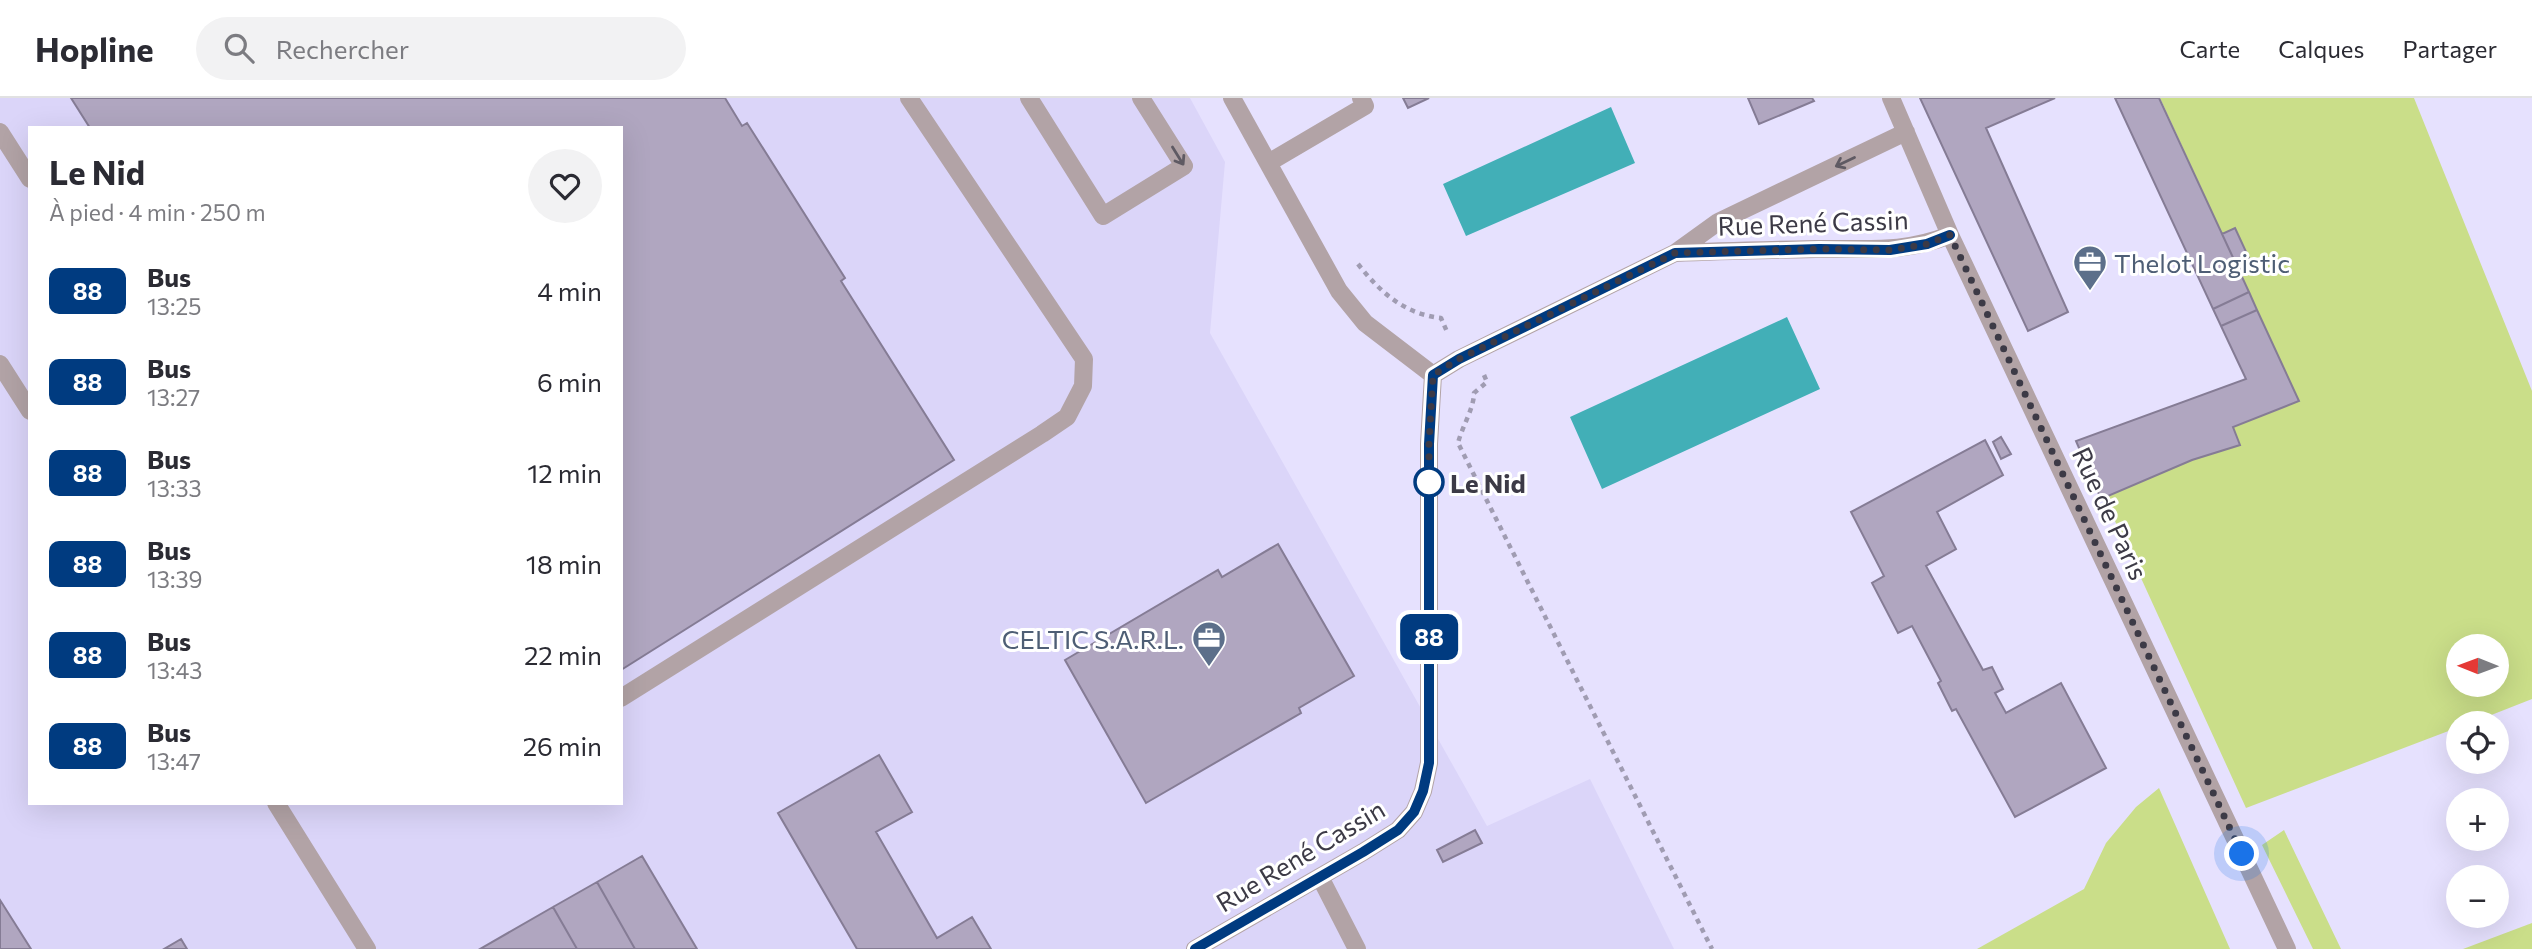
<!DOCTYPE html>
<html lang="fr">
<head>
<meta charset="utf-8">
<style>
  :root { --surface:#fff; --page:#f2f2f3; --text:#2b2b33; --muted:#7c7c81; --line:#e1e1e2 }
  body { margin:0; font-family:Commissioner,sans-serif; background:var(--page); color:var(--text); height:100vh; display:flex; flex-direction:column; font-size:26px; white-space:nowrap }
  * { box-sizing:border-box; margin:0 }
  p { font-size:23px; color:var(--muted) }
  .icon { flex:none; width:38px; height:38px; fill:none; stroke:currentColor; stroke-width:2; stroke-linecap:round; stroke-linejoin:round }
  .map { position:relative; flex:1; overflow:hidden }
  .drawer { position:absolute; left:28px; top:28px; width:595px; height:679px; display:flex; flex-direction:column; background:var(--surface); border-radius:0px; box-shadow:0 7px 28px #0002 }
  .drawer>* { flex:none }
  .badge { padding:0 14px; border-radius:10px; font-size:24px; line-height:46px }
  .needle { width:46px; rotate:271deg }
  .tools { position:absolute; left:2446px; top:536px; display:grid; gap:14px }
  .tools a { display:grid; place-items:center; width:63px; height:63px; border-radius:50%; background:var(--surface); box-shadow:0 7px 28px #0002; font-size:35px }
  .you { position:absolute; width:35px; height:35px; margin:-18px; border:5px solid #fff; border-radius:50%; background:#1a73e8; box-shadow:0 0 0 10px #1a73e833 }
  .map>.badge { position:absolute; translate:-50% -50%; box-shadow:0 0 0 4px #fff }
  .round { display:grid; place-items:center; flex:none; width:74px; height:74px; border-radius:37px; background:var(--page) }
  .overview { display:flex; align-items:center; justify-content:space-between; height:119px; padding:0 21px }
  h1 { font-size:33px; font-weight:700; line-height:52px }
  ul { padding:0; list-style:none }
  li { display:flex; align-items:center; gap:21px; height:91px; padding:0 21px }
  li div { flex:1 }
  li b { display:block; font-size:26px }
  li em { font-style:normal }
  li .badge { min-width:77px; font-weight:700; text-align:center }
  header { display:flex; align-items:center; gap:42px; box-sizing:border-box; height:98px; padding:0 35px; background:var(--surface); border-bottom:2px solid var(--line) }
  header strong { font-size:33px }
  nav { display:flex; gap:38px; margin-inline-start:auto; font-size:24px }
  .search { width:490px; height:63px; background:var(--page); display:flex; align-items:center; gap:18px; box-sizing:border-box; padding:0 24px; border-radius:38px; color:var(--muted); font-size:26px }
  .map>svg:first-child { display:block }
  .built { fill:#dbd5f9; fill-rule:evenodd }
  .green { fill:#cade89; fill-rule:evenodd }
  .water { fill:#42afb7 }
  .building { fill:#b0a6c0; stroke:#857c95; stroke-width:2 }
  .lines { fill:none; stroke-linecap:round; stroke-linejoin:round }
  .path { stroke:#a09cb2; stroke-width:4.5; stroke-dasharray:5 5; stroke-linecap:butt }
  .minor { stroke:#b2a3a6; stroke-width:18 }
  .oneway { stroke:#5f5a63 }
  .line-casing { stroke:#fff; stroke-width:16 }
  .line { stroke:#003b80; stroke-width:10 }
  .walk { stroke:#3c3a46; stroke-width:7; stroke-dasharray:0 12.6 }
  .stop-dot { fill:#fff; stroke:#003b80; stroke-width:3.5 }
  .labels { text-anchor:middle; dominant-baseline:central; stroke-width:6; stroke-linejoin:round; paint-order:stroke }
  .street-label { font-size:26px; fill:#3c3a46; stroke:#fff }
  .service-label { font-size:26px; fill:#4e5e75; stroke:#fff; text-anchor:start }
  .stop-label { font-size:26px; font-weight:bold; fill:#3c3a46; stroke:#fff; text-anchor:start }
</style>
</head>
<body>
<header>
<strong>Hopline</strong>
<div class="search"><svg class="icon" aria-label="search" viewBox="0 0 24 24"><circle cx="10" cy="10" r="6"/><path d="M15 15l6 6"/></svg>Rechercher</div>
<nav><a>Carte</a><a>Calques</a><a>Partager</a></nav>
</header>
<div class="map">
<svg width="2532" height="851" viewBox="0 0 2532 851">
  <rect width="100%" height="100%" fill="#e6e1fe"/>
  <path class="built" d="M0,0H1190L1225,64L1210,235L1487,728L1590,681L1674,851H0ZM30,30H621V705H30Z"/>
  <path class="green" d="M2160,0H2414L2532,293V601L2471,625H2459V629L2246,710L2104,399L2233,329L2299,303ZM2459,548H2497V586H2459Z
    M2159,690L2230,851H1977L2084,791L2106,745L2136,709Z
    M2284,732L2341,851H2313L2262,747Z
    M2532,825V851H2463Z"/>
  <path class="water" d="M1611,9L1635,65L1466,138L1443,86Z
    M1787,219L1820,291L1602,391L1570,319Z"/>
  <path class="building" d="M71,0H725L742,28L747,25L845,180L841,183L954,362L621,572V30H90Z
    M1403,0H1429L1408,10Z
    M1748,0H1812L1814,3L1759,26Z
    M1920,0H2055L1986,30L2068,214L2028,233Z
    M2115,0H2159L2249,194L2213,211Z
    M2235,130L2254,171L2241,177L2222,136Z
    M2249,194L2257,212L2221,228L2213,211Z
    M2257,212L2299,303L2233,329L2240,347L2192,362L2101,401L2076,343L2246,281L2221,228Z
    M2001,339L2011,356L2001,361L1993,344Z
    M1985,342L2003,377L1937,414L1956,451L1926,468L1983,572L1992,569L2003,591L1995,595L2006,615L2061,585L2106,670L2015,719L1956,611L1952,613L1938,585L1941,583L1912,528L1898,535L1872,485L1884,478L1851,414Z
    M1278,446L1354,578L1299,610L1301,615L1146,705L1065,562L1218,472L1222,479Z
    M879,657L912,714L876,734L937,840L972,819L991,851H857L778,715Z
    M1475,732L1482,745L1443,764L1437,752Z
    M642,758L697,851H635L597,784Z
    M597,784L635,851H577L553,809Z
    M0,802L31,851H0Z
    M553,809L577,851H480Z
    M181,841L187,851H164Z"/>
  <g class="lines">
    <path class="path" d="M1358,166C1380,194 1404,216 1441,220L1448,236
      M1484,277L1487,284L1474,295C1474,310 1462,329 1458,345L1712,851"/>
    <path class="minor" d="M1029,0L1103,118L1184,68L1141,0
      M1232,0L1339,193L1365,225L1433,277L1459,261L1675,155L1718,124L1906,34
      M1891,0L1950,137L2287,851
      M0,34L30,81
      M1268,65L1365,8L1361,0
      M1675,155C1722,153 1769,152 1816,151C1867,150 1901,156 1950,137
      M0,266L30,313
      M621,600L1042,336L1067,319L1083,288L1084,261L909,0
      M276,705L367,851
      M1320,779L1357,851
      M1195,851L1363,754L1398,732L1414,714L1423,693L1429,665V346L1433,277"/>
  </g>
  <defs><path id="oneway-shaft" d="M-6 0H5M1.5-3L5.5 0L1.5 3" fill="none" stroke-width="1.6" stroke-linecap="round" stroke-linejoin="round" transform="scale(1.75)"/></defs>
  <g class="oneway">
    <use href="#oneway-shaft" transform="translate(1178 58) rotate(58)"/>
    <use href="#oneway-shaft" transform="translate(1845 64) rotate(155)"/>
  </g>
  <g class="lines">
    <g class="line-casing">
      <path id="line" d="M1195,851L1363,754L1398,732L1414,714L1423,693L1429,665V346L1433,277L1459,261L1675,155L1819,151L1890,152L1927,146L1950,137"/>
    </g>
    <use href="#line" class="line"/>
    <path class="walk" d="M1429,384V346L1433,277L1459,261L1675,155L1819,151L1890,152L1927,146L1950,137L2242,756"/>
  </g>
  <defs>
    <g id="office-pin" transform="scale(1.75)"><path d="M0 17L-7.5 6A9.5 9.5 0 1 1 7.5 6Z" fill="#5c6f8a" stroke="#fff"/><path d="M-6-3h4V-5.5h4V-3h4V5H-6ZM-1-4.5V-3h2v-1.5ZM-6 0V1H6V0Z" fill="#fff"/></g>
  </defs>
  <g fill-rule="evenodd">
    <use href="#office-pin" x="2090" y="164"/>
    <use href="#office-pin" x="1209" y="540"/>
  </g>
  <circle class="stop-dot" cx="1429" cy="384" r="14"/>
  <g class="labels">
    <g class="street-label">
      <text transform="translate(1813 124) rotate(-2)">Rue René Cassin</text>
      <text transform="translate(2111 415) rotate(65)">Rue de Paris</text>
      <text transform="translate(1300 757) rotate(-31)">Rue René Cassin</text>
    </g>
    <g class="service-label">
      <text x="2114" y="164">Thelot Logistic</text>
      <text x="1184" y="540" text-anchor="end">CELTIC S.A.R.L.</text>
    </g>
    <g class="stop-label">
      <text x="1450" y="384">Le Nid</text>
    </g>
  </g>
</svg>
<div class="tools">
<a><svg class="needle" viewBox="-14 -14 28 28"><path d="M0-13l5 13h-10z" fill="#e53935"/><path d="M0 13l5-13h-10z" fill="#7c7c81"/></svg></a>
<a><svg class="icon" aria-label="locate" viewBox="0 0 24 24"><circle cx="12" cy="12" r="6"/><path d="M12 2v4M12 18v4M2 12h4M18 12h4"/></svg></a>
<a>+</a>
<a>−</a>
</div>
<div class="you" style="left:2242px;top:756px"></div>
<b class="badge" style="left:1429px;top:539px;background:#003b80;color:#fff">88</b>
<section class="drawer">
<div class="overview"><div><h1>Le Nid</h1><p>À pied · 4 min · 250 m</p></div><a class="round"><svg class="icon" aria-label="heart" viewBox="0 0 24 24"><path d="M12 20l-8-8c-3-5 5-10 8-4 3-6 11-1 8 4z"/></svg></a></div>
<ul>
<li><span class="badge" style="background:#003b80;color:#fff">88</span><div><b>Bus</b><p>13:25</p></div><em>4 min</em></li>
<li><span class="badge" style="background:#003b80;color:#fff">88</span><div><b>Bus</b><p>13:27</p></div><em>6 min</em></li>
<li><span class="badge" style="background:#003b80;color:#fff">88</span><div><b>Bus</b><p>13:33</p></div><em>12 min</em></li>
<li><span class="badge" style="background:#003b80;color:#fff">88</span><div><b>Bus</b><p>13:39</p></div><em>18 min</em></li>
<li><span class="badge" style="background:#003b80;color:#fff">88</span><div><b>Bus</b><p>13:43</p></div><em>22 min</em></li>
<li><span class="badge" style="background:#003b80;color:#fff">88</span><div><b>Bus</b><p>13:47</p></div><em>26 min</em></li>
</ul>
</section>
</div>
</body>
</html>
